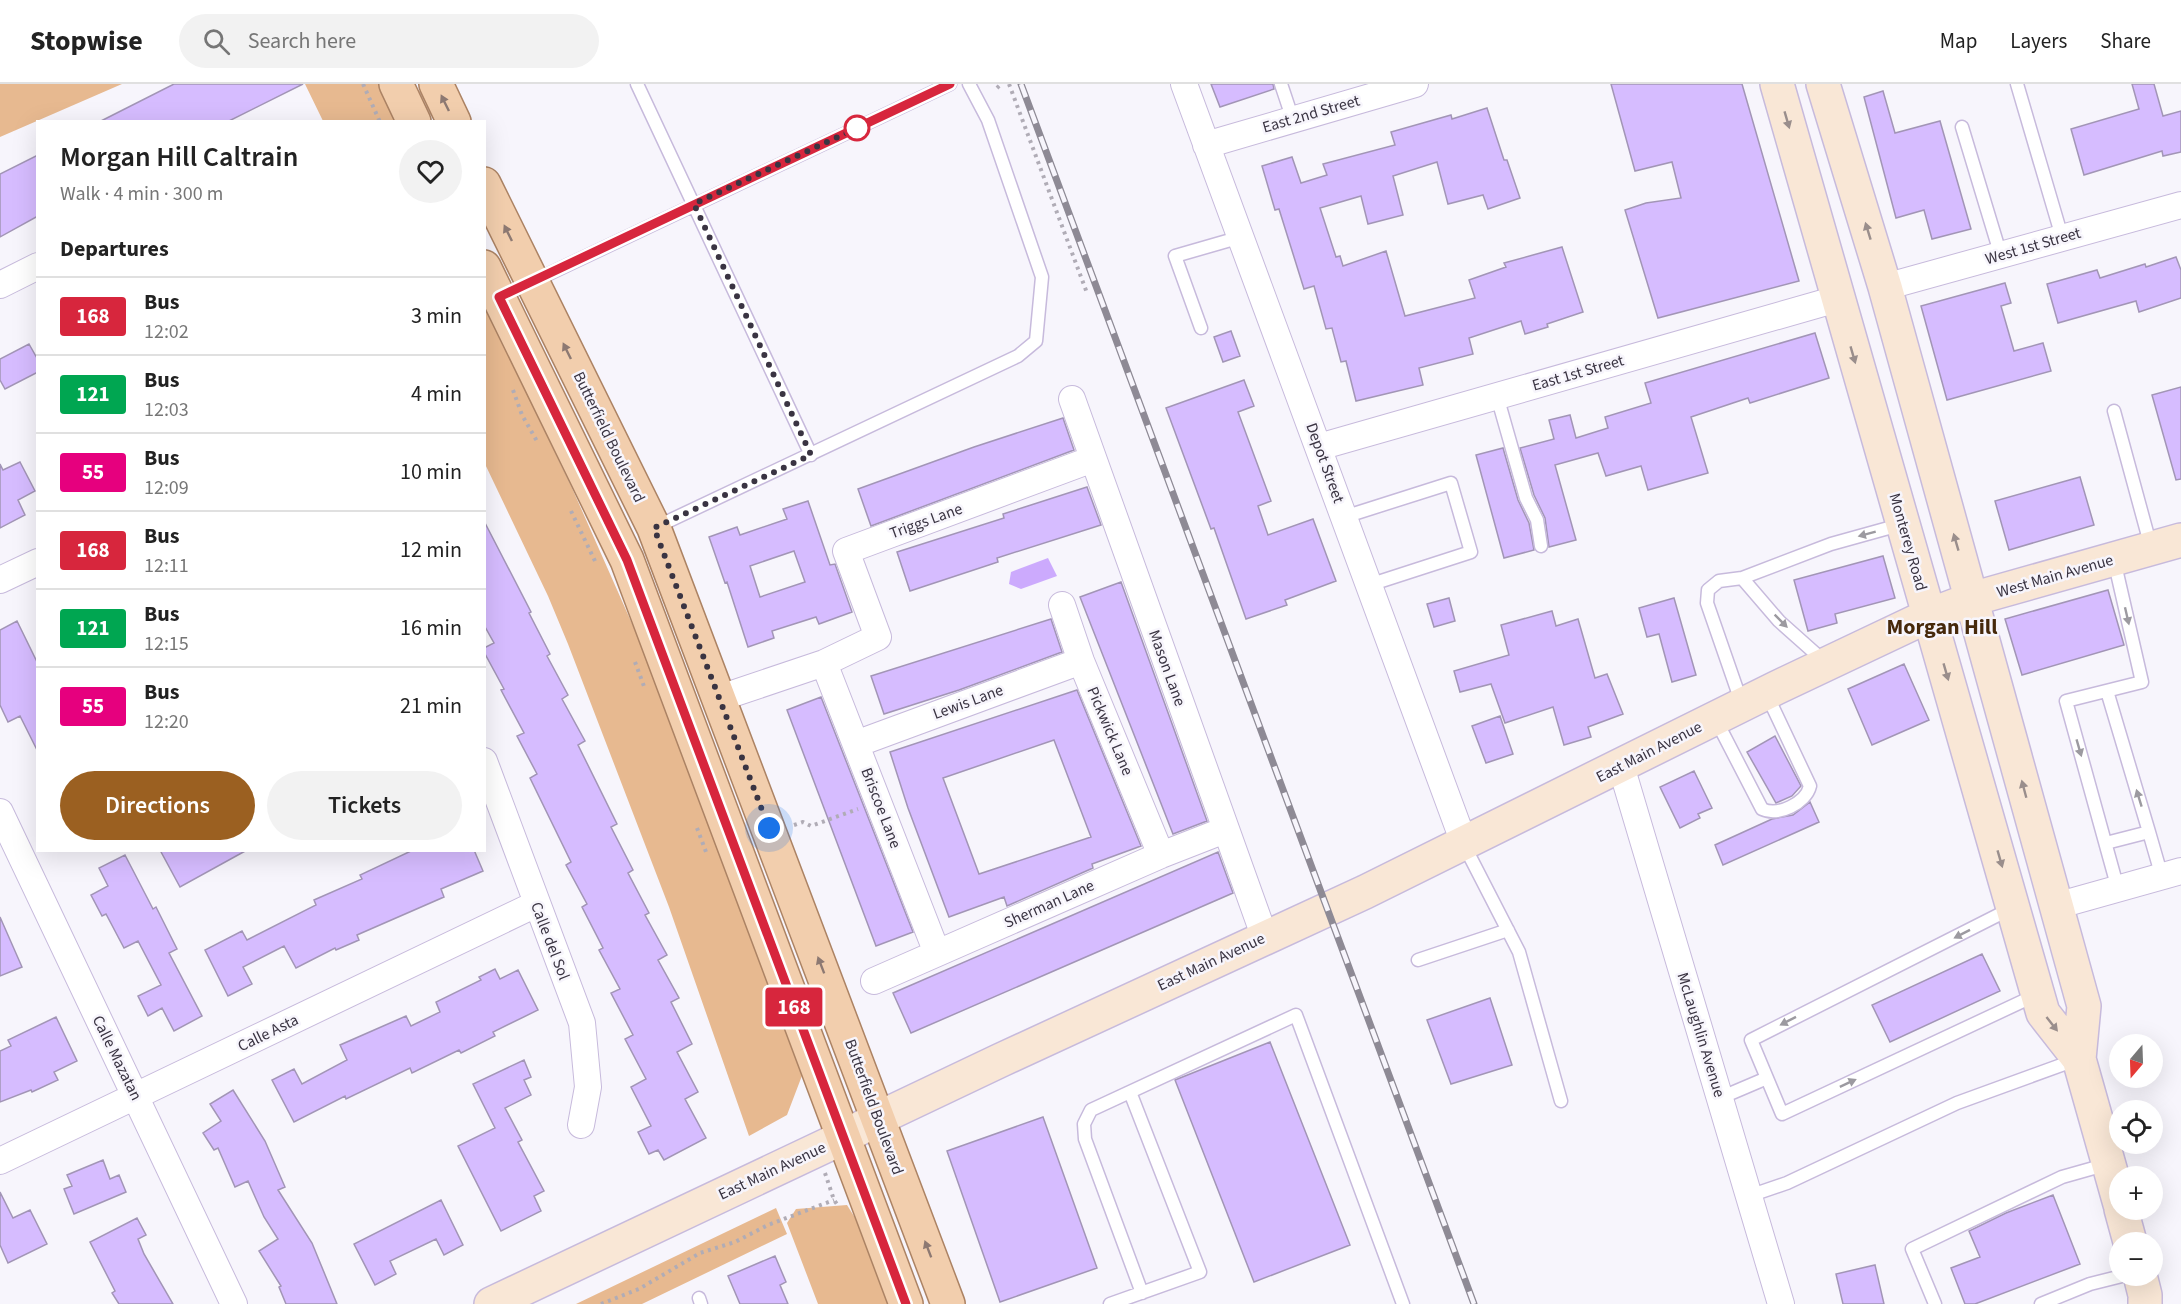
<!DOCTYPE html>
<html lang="en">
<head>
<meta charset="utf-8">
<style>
  :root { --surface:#fff; --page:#f2f2f2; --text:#222; --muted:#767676; --line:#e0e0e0; --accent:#9b6021 }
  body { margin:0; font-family:"Source Sans 3",sans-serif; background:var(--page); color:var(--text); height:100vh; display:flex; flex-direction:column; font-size:22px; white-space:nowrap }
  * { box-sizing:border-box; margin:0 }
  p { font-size:20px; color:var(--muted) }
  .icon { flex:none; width:33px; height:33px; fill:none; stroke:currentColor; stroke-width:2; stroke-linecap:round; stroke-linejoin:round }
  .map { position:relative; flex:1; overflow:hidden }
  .panel { position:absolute; left:36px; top:36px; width:450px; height:732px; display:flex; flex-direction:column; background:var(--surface); border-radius:0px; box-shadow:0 6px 24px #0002 }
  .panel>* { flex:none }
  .badge { padding:0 12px; border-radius:4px; font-size:21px; line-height:39px }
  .needle { width:39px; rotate:199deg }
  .buttons { position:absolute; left:2109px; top:950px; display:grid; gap:12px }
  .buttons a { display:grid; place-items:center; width:54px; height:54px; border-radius:50%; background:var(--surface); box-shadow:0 6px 24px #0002; font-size:30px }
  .you { position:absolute; width:30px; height:30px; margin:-15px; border:4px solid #fff; border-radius:50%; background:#1a73e8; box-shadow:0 0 0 9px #1a73e833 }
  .map>.badge { position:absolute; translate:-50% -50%; box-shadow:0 0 0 3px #fff }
  h2 { padding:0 24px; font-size:22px; line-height:54px }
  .round { display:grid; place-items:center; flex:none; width:63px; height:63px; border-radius:32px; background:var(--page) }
  .head { display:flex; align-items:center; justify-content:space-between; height:102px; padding:0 24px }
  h1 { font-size:28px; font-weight:600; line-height:45px }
  .primary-button { display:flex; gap:12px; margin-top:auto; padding:12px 24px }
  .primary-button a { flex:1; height:69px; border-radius:36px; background:var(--accent); color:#fff; font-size:24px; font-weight:600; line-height:69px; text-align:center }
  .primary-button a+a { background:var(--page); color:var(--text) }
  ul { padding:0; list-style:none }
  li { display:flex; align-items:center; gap:18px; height:78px; padding:0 24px; border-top:2px solid var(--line) }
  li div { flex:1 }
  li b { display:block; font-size:22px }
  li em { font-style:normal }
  li .badge { min-width:66px; font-weight:700; text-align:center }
  header { display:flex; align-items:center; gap:36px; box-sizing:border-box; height:84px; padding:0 30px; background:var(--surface); border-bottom:2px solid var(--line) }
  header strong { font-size:28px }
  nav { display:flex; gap:33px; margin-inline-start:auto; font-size:21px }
  .search { width:420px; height:54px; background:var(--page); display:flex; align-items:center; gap:15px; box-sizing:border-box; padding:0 21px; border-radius:33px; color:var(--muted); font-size:22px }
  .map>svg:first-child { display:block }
  .green { fill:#e7b990 }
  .water { fill:#ccaafd }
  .building { fill:#d6bcff; stroke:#a295b6; stroke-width:1.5; fill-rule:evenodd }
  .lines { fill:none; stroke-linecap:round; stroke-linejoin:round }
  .service-casing { stroke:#c7badc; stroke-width:15 }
  .minor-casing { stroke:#c7badc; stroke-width:28 }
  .secondary-casing { stroke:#c7badc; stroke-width:36 }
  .primary-casing { stroke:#ac8364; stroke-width:36 }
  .path { stroke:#b0acb6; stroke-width:4; stroke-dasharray:3 4.5; stroke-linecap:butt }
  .service { stroke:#fff; stroke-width:12 }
  .minor { stroke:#fff; stroke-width:26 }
  .secondary { stroke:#f9e7d6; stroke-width:33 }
  .primary { stroke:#f2cead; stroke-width:33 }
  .rail-casing { stroke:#8e8a95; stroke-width:7 }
  .rail { stroke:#f7f5fc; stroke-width:4.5; stroke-dasharray:14; stroke-linecap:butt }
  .oneway { fill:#8d7972 }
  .oneway2 { fill:#9a8e8c }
  .oneway3 { fill:#9c9aa0 }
  .line-casing { stroke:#fff; stroke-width:14 }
  .line { stroke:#d7263d; stroke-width:9 }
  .walk { stroke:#3a3442; stroke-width:6; stroke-dasharray:0 10.8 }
  .stop-dot { fill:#fff; stroke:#d7263d; stroke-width:3 }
  .labels { text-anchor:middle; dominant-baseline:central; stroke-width:5; stroke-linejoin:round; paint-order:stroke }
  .street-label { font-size:16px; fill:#3a3442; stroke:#f7f5fc }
  .district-label { font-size:22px; font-weight:bold; fill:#46290b; stroke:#f7f5fc }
</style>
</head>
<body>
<header>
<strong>Stopwise</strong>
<div class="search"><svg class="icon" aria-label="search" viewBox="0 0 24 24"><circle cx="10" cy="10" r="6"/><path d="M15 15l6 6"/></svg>Search here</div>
<nav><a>Map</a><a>Layers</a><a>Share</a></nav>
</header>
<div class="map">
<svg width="2181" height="1220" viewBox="0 0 2181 1220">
  <rect width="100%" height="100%" fill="#f7f5fc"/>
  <path class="green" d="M0,0H122L0,53Z
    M305,0H381L399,37H323Z
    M484,220L572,404L649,578L803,989L787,1031L749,1052L669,823L568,560L548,512L485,380Z
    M847,1121L862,1145L891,1220H818L787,1139L796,1125Z
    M776,1124L787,1150L642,1220H576Z"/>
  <path class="water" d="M1048,474L1057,492L1021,505L1009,500L1011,488Z"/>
  <path class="building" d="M174,0H303L227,38H99Z
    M1211,0H1273L1274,5L1220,23Z
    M1611,0H1742L1799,197L1658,234L1625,126L1646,119L1681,114L1672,78L1635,87Z
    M2132,0H2154L2163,32L2181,27V68L2163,72L2162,67L2084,91L2071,45L2139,25Z
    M1883,7L1895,49L1940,37L1971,145L1932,155L1924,126L1896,134L1864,13Z
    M1487,24L1504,76H1507L1520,114L1488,125L1483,111L1448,120L1437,78L1393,92L1403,131L1368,140L1361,112L1320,124L1336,173L1340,172L1343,182L1386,167L1405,232L1475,214L1469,196L1506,183L1504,179L1562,163L1583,228L1547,240L1548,243L1525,250L1521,237L1469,254L1473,270L1419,284L1423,301L1356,317L1346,277L1341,278L1332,244L1326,245L1314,202L1304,205L1279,125L1275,126L1262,82L1292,73L1301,99L1327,91L1323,80L1395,61L1391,48L1451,31L1452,35Z
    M38,71V132L0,153V90Z
    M2176,173L2181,186V214L2139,228L2136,217L2058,239L2047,200L2097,186L2100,194L2145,180L2146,183Z
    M2005,199L2011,219L2001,222L2014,267L2043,259L2051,287L1947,316L1921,222Z
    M1231,247L1240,272L1223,278L1214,253Z
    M1815,249L1829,294L1750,319L1748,314L1691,333L1708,389L1648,406L1641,382L1606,392L1598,369L1555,381L1576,456L1549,463L1545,434L1534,411L1520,364L1554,355L1549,336L1570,331L1576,354L1608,344L1605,333L1651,319L1645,299Z
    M29,260L38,276V288L5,305L0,296V275Z
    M1244,296L1254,322L1238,328L1271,417L1258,422L1268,451L1313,435L1336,497L1285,516L1287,521L1246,535L1214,444L1211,445L1166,324Z
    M2181,303V395L2176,396L2152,311Z
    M1063,334L1074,366L871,442L858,405L974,363Z
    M1503,364L1518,416L1529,439L1534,466L1504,474L1476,371Z
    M20,378L35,407L18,416L25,431L0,444V380L3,386Z
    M2080,393L2094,441L2009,466L1995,417Z
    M1087,403L1101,441L997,474L998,478L910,507L897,468L1004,434L1003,430Z
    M808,417L830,481L835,480L852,528L819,540L816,533L772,547L774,554L748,563L727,498L725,499L709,453L737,443L740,451L787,435L783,425ZM794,467L805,498L760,513L750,482Z
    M484,437L531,528L529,529L550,570L547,572L568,611L562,615L585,657L578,661L617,740L611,743L633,786L628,789L649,829L645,831L667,871L658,876L679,914L671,918L692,960L677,968L698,1008L685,1015L706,1054L664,1076L658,1066L649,1070L638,1048L651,1042L631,1003L646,995L625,955L633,951L611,909L620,905L599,866L603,864L582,823L587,820L566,781L571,778L530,694L537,690L517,652L524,649L501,606L504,605L484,568V564L494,559L484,541Z
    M1883,472L1895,514L1835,530L1837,539L1808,547L1794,496Z
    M1121,498L1207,737L1173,750L1080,513Z
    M2108,506L2124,561L2022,591L2005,535Z
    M1449,514L1455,537L1434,543L1427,520Z
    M1674,514L1696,591L1672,598L1659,550L1647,553L1639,524Z
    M1552,527L1556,542L1578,535L1595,594L1607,590L1623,630L1588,643L1591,653L1564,661L1553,623L1505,639L1491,600L1460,608L1454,587L1509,571L1501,541Z
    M1051,535L1062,568L959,606L884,630L871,592Z
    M17,537L38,580V668L20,632L8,638L0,621V546Z
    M1904,580L1929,636L1872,661L1848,605Z
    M1077,606L1141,762L1092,780L1093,784L1007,822L1004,813L949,833L908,724L890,668ZM1054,656L1091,753L979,790L943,694Z
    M821,613L913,848L876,862L787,626Z
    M1500,632L1513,670L1486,679L1472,642Z
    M1775,652L1801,702L1792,712L1776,719L1747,668Z
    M1694,687L1712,724L1698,730L1700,734L1680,744L1660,703Z
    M1810,718L1819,738L1723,781L1715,761L1772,735L1793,731Z
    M160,766H247L180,803Z
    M413,766H474L483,787L441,805L444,813L357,851L359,856L336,866L335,864L296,884L284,862L243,883L252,900L228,912L205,866L242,847L247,856L316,821L314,816L362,795L360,791Z
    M1218,768L1233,809L911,949L893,909Z
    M125,771L153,825L156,823L177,865L169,869L202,932L174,947L162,924L148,932L138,912L161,901L138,857L124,864L106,830L102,832L91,811L108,802L99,784Z
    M0,833L22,883L0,892Z
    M1982,870L2000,907L1890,958L1872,921Z
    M495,885L500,895L518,886L538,926L493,948L495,952L461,969L459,966L412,989L410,984L346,1015L345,1012L294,1038L272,996L294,985L302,1000L347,976L340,961L406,932L411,942L440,928L436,918L481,896L479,893Z
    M1490,914L1512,981L1451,1000L1427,936Z
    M56,933L77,977L54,988L58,996L32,1008L31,1006L0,1018V967L11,962L8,956Z
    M1270,958L1350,1161L1254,1198L1175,996Z
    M524,976L531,993L524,996L531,1011L505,1024L522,1056L518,1058L544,1107L534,1112L541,1127L501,1147L458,1062L495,1044L473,1000Z
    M233,1006L265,1057L285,1103L278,1106L312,1159L337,1220H286L279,1203L281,1202L259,1167L278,1155L264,1133L248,1097L235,1103L218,1064L214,1066L203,1049L221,1037L210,1020Z
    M1043,1033L1097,1184L1000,1218L947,1067Z
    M103,1076L110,1095L119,1091L126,1108L74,1130L64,1105L72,1102L67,1091Z
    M0,1108L13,1134L30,1126L47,1160L8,1179L0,1161Z
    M2053,1111L2080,1180L1975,1220H1965L1951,1184L1980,1173L1969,1147L2006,1129Z
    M441,1116L463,1161L444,1171L436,1155L390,1177L396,1190L375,1201L354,1160Z
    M137,1134L146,1151L138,1155L144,1170L173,1220H119L112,1209L115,1207L90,1158Z
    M775,1172L786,1198L780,1201L788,1220H740L728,1192Z
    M1875,1181L1884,1220H1843L1836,1190Z"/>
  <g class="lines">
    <g class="service-casing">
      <path id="service" d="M637,0L811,371
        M1281,0L1293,36
        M2017,0L2062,153
        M1962,43L2001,172
        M500,213L950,0
        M1201,244L1175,172L1241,153
        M1497,312L1526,414L1537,436L1541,462
        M2114,327L2151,463
        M1344,433L1451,399L1471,468L1369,501
        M656,443L1018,272L1036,257L1042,193L988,36L969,0
        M2114,476L2142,598L2066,617L2118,805
        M1742,494L1779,537L1825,578
        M1742,620L1707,519L1708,506L1719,497L1742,494L1831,460L1903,440
        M1716,636L1762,725C1778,733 1806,719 1810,702L1767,611
        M2149,748L2162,793
        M2106,759L2149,748L2107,607
        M1464,761L1519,868L1561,1017
        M2010,825L1751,956L1782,1030L2036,911
        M1418,876L1508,846
        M1720,1014L1767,994
        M1749,1112L1787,1099L1957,1019L2078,975
        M1142,1209L1085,1055L1084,1040L1091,1026L1296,931L1403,1220
        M699,1214L701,1220
        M1110,1220L1200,1188L1130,1008
        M1935,1220L1912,1165L2062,1093L2108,1080
        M2041,1220L2090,1200L2126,1191"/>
    </g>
    <g class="minor-casing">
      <path id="minor" d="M1184,0L1464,759
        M1206,61L1415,0
        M0,201L38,182
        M1885,203L2181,121
        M1072,315L1265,854
        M1319,363L1837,215
        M0,496L38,478
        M1062,521L1081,577L1161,771
        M824,579L937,869
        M720,614L824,579L878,553L846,467L1093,375
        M856,660L1081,577
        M484,677L582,939L588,1003L581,1041
        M1621,682L1781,1220
        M0,728L234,1220
        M2056,822L2181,787
        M874,897L1161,771L1225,746
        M0,1077L536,820"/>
    </g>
    <g class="secondary-casing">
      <path id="secondary" d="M1777,0L2043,929L2079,975
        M1823,0L1885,203L2084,922L2079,975L2120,1120
        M2121,1125L2130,1158
        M2140,1191L2145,1211V1220
        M491,1220L842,1054L879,1034L1001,976L1365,808L1776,604L1930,531L1972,515L2181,456"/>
    </g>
    <g class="primary-casing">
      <path id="primary" d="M396,0L414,38
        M436,0L454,38
        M484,100L654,444L948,1220
        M484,183L627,476L906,1220"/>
    </g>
    <path class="path" d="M363,0L380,38
      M1009,0L1087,209
      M997,4L1001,0
      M513,306L522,331L538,359
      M571,427L595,477
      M635,578L645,605
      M794,741L803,738L811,742L858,725
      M697,744L706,768
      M825,1089L834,1116L839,1123
      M601,1220L639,1205L700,1169L735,1158L768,1141L834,1116"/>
    <use href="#service" class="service"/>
    <use href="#minor" class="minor"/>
    <use href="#secondary" class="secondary"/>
    <use href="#primary" class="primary"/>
    <g class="rail-casing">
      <path id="rail" d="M1021,0L1474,1220"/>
    </g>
    <use href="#rail" class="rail"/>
  </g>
  <defs><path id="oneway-solid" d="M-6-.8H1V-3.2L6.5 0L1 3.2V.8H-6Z" transform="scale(1.5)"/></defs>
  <g class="oneway">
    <use href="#oneway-solid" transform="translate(445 19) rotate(-116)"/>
    <use href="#oneway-solid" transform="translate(508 149) rotate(-116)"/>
    <use href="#oneway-solid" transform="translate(567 267) rotate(-116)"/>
    <use href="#oneway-solid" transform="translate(821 881) rotate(-111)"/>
    <use href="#oneway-solid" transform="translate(928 1165) rotate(-111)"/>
  </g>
  <g class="oneway2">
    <use href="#oneway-solid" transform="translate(1787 36) rotate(74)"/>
    <use href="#oneway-solid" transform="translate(1868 147) rotate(-107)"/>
    <use href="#oneway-solid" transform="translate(1853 271) rotate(74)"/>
    <use href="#oneway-solid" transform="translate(1956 458) rotate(-106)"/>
    <use href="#oneway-solid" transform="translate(1946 588) rotate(74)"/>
    <use href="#oneway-solid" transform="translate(2024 705) rotate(-105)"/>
    <use href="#oneway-solid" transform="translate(2000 775) rotate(74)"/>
    <use href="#oneway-solid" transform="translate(2052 940) rotate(52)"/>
  </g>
  <g class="oneway3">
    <use href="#oneway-solid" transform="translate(1867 450) rotate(165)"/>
    <use href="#oneway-solid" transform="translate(2127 532) rotate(77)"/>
    <use href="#oneway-solid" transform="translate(1781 537) rotate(45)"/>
    <use href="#oneway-solid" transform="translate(2079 664) rotate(74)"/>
    <use href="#oneway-solid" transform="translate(2139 714) rotate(-107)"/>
    <use href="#oneway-solid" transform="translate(1962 850) rotate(153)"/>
    <use href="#oneway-solid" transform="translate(1788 937) rotate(153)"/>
    <use href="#oneway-solid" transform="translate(1848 999) rotate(-25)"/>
  </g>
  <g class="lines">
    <g class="line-casing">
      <path id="line" d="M906,1220L627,476L499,213L950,0"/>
    </g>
    <use href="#line" class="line"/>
    <path class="walk" d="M769,744L654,444L811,371L694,120L857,44"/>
  </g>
  <circle class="stop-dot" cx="857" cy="44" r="12"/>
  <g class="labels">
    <g class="street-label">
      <text transform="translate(1311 30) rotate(-16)">East 2nd Street</text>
      <text transform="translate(2033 162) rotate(-16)">West 1st Street</text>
      <text transform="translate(1578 289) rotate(-16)">East 1st Street</text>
      <text transform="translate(609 353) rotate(64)">Butterfield Boulevard</text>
      <text transform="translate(1325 379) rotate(70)">Depot Street</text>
      <text transform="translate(926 437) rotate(-20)">Triggs Lane</text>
      <text transform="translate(1908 458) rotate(74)">Monterey Road</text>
      <text transform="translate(2055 492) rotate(-16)">West Main Avenue</text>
      <text transform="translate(1167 584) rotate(70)">Mason Lane</text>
      <text transform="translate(968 618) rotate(-20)">Lewis Lane</text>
      <text transform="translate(1110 647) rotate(67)">Pickwick Lane</text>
      <text transform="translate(1649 668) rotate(-27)">East Main Avenue</text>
      <text transform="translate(881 724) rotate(69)">Briscoe Lane</text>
      <text transform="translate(1049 820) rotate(-24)">Sherman Lane</text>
      <text transform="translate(550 857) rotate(69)">Calle del Sol</text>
      <text transform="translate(1211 878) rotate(-25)">East Main Avenue</text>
      <text transform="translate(268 949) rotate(-26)">Calle Asta</text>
      <text transform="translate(1701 951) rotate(73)">McLaughlin Avenue</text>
      <text transform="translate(117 974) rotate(64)">Calle Mazatan</text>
      <text transform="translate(874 1023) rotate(70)">Butterfield Boulevard</text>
      <text transform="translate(772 1087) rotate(-25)">East Main Avenue</text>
    </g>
    <g class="district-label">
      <text x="1942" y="543">Morgan Hill</text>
    </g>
  </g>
</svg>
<div class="buttons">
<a><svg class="needle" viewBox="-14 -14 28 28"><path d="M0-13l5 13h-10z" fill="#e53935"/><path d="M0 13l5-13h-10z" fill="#767676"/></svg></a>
<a><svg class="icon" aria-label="locate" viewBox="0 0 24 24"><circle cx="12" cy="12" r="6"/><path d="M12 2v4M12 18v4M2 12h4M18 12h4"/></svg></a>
<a>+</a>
<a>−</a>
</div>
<div class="you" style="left:769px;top:744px"></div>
<b class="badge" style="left:794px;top:923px;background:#d7263d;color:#fff">168</b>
<section class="panel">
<div class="head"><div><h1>Morgan Hill Caltrain</h1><p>Walk · 4 min · 300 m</p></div><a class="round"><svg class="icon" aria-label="heart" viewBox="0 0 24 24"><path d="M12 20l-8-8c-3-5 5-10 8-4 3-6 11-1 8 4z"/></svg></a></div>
<h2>Departures</h2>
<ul>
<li><span class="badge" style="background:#d7263d;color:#fff">168</span><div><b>Bus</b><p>12:02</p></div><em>3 min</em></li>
<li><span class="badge" style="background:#00a651;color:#fff">121</span><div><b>Bus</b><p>12:03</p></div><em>4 min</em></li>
<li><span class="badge" style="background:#e6007e;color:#fff">55</span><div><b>Bus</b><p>12:09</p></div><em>10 min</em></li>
<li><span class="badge" style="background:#d7263d;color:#fff">168</span><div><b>Bus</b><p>12:11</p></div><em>12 min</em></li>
<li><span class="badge" style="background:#00a651;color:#fff">121</span><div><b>Bus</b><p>12:15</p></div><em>16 min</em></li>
<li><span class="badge" style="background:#e6007e;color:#fff">55</span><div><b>Bus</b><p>12:20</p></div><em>21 min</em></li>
</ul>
<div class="primary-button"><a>Directions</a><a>Tickets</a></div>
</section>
</div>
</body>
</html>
